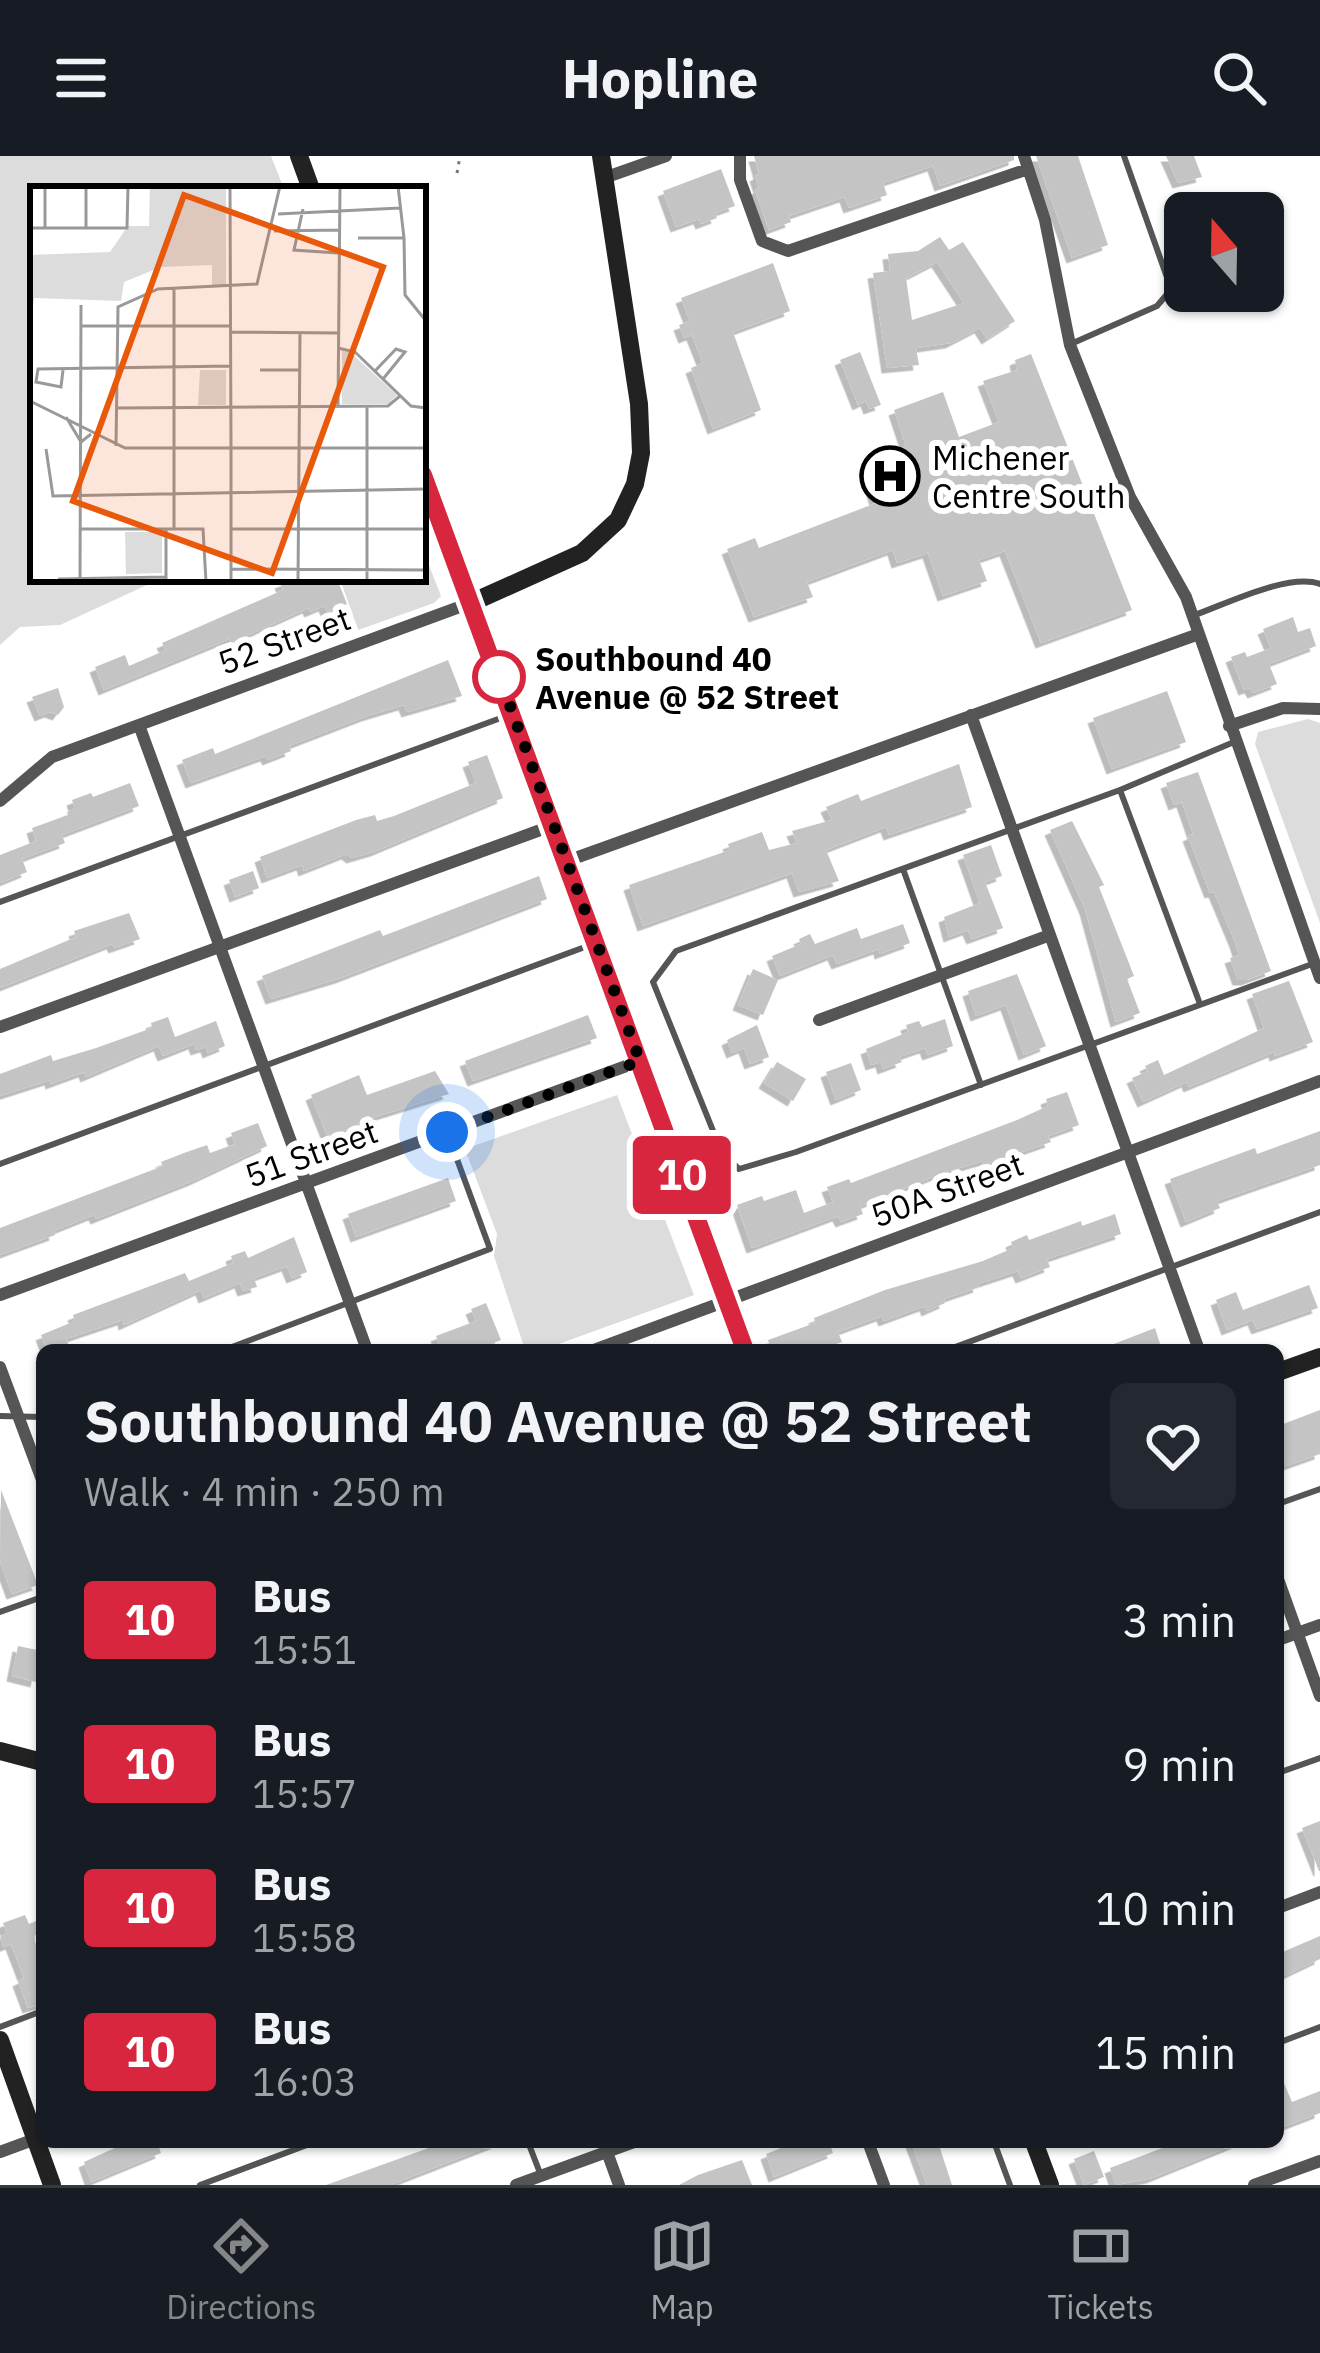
<!DOCTYPE html>
<html lang="en">
<head>
<meta charset="utf-8">
<style>
  :root { --surface:#171b24; --page:#242831; --text:#f1f3f6; --muted:#9ea1a6; --line:#363941; --accent:#858687 }
  body { margin:0; font-family:"IBM Plex Sans",sans-serif; background:var(--page); color:var(--text); height:100vh; display:flex; flex-direction:column; font-size:45px; white-space:nowrap }
  * { box-sizing:border-box; margin:0 }
  p { font-size:39px; color:var(--muted) }
  .icon { flex:none; width:66px; height:66px; fill:none; stroke:currentColor; stroke-width:2; stroke-linecap:round; stroke-linejoin:round }
  .map { position:relative; flex:1; overflow:hidden }
  .panel { position:absolute; left:36px; top:1188px; width:1248px; height:804px; display:flex; flex-direction:column; background:var(--surface); border-radius:18px; box-shadow:0 3px 9px #0004 }
  .panel>* { flex:none }
  .badge { padding:0 24px; border-radius:9px; font-size:42px; line-height:78px }
  .needle { width:78px; rotate:340deg }
  .fabs { position:absolute; left:1164px; top:36px; display:grid; gap:24px }
  .fabs a { display:grid; place-items:center; width:120px; height:120px; border-radius:18px; background:var(--surface); box-shadow:0 3px 9px #0004; font-size:60px }
  .you { position:absolute; width:60px; height:60px; margin:-30px; border:9px solid #fff; border-radius:50%; background:#1a73e8; box-shadow:0 0 0 18px #1a73e833 }
  .map>.badge { position:absolute; translate:-50% -50%; box-shadow:0 0 0 6px #fff }
  .round { display:grid; place-items:center; flex:none; width:126px; height:126px; border-radius:18px; background:var(--page) }
  .headline { display:flex; align-items:center; justify-content:space-between; height:204px; padding:0 48px }
  h1 { font-size:57px; font-weight:700; line-height:90px }
  ul { padding:0; list-style:none }
  li { display:flex; align-items:center; gap:36px; height:144px; padding:0 48px }
  li div { flex:1 }
  li b { display:block; font-size:45px }
  li em { font-style:normal }
  li .badge { min-width:132px; font-weight:700; text-align:center }
  header { display:flex; justify-content:space-between; align-items:center; height:156px; padding:0 48px; background:var(--surface); font-size:54px; font-weight:700 }
  .menu { display:flex; justify-content:space-around; align-items:center; height:168px; border-top:3px solid var(--line); background:var(--surface); font-size:33px; color:var(--muted) }
  .menu a { display:grid; justify-items:center; gap:6px }
  .menu .active { color:var(--accent) }
  .map>svg:first-child { display:block }
  .green { fill:#dcdcdc }
  .building { fill:#c4c4c4; fill-rule:evenodd; filter:url(#shadow) }
  .lines { fill:none; stroke-linecap:round; stroke-linejoin:round }
  .path { stroke:#777; stroke-width:3; stroke-dasharray:3 6; stroke-linecap:butt }
  .lane { stroke:#555; stroke-width:6 }
  .street { stroke:#555; stroke-width:12 }
  .secondary { stroke:#222; stroke-width:18 }
  .line-casing { stroke:#fff; stroke-width:27 }
  .line { stroke:#d7263d; stroke-width:18 }
  .walk { stroke:#000; stroke-width:12; stroke-dasharray:0 21.6 }
  .stop-dot { fill:#fff; stroke:#d7263d; stroke-width:6 }
  .labels { text-anchor:middle; dominant-baseline:central; stroke-width:12; stroke-linejoin:round; paint-order:stroke }
  .poi-label { font-size:33px; fill:#000; stroke:#fff; text-anchor:start }
  .street-label { font-size:33px; fill:#000; stroke:#fff }
  .stop-label { font-size:33px; font-weight:bold; fill:#000; stroke:#fff; text-anchor:start }
  .inset-road { fill:none; stroke:#999; stroke-width:3 }
  .view { fill:#e8590c; fill-opacity:0.15; stroke:#e8590c; stroke-width:6 }
  .inset-edge { fill:none; stroke:#000; stroke-width:6 }
</style>
</head>
<body>
<header><svg class="icon" aria-label="menu" viewBox="0 0 24 24"><path d="M4 6h16M4 12h16M4 18h16"/></svg>Hopline<svg class="icon" aria-label="search" viewBox="0 0 24 24"><circle cx="10" cy="10" r="6"/><path d="M15 15l6 6"/></svg></header>
<div class="map">
<svg width="1320" height="2029" viewBox="0 0 1320 2029">
  <defs>
    <filter id="shadow"><feDropShadow dx="-5.5" dy="5.5" stdDeviation="0" flood-color="#0004"/></filter>
  </defs>
  <rect width="100%" height="100%" fill="#fff"/>
  <path class="green" d="M0,0H271L284,33H33V423H160L60,469L20,471L0,489Z
    M423,394L441,440L434,447L358,474L340,423H423Z
    M1308,563L1320,567V767L1255,588L1258,576Z
    M617,939L694,1139L542,1194H525L494,1100L497,1078L465,993Z"/>
  <path class="building" d="M754,0H1014V4L940,30L933,10L883,27L887,39L849,52L845,41L789,60L791,66L769,74L755,34L759,32L755,20L759,18Z
    M1036,0H1078L1108,89L1072,102Z
    M1166,0H1194L1202,21L1178,27Z
    M721,13L735,50L715,57L717,62L701,68L699,63L676,71L663,35Z
    M940,81L949,94L963,86L1015,165L987,183L980,172L951,187L916,192L919,209L887,212L873,117L890,115L888,98L918,95ZM937,106L964,147L912,164L906,122Z
    M773,107L790,155L733,176L761,254L713,273L691,212L703,207L692,179L684,182L679,169L690,165L681,142Z
    M860,196L881,249L869,253L866,245L858,249L840,204Z
    M1031,198L1132,454L1041,487L1005,395L979,404L987,425L943,440L928,397L897,407L893,394L807,426L813,441L754,461L727,393L755,382L759,392L876,347L864,312L877,307L875,301L906,290L894,254L943,236L959,281L999,266L983,225L1017,214L1015,204Z
    M291,423H337L347,448L327,456L324,450L310,456L308,452L231,487L229,483L104,534L95,511L125,499L129,510L166,494L162,487L283,434L280,427Z
    M1293,461L1298,476L1310,472L1316,490L1269,508L1277,528L1253,537L1250,532L1244,534L1231,501L1245,496L1247,501L1271,492L1263,473Z
    M448,504L462,540L407,556L404,549L367,560L289,590L291,595L268,604L266,600L191,627L182,604L213,592L215,598Z
    M58,532L64,551L58,559L50,556L40,560L32,541Z
    M1167,535L1186,586L1112,613L1093,562Z
    M487,599L503,642L376,695L352,702L347,698L304,715L302,709L267,722L260,701L356,664L375,659L377,665L394,660L476,627L468,606Z
    M959,608L972,651L889,679L886,671L826,694L839,725L799,736L792,717L643,770L629,729L730,694L728,688L762,676L769,694L797,687L792,675L832,664L826,651L858,638L861,645Z
    M1198,616L1271,815L1247,824H1238L1230,802L1239,799L1235,786L1214,736L1210,737L1188,680L1193,678L1182,646L1174,649L1166,627Z
    M130,627L139,650L62,679L65,687L22,703L27,716L0,727V699L36,685L32,672L68,659L67,656L75,653L72,644L91,637L93,641Z
    M1072,665L1104,729L1099,731L1134,820L1127,823L1140,857L1116,866L1085,753L1050,674Z
    M991,689L1002,720L985,726L1003,772L972,783L968,774L949,781L944,761L980,747L963,699Z
    M253,715L259,732L235,741L229,724Z
    M539,720L547,743L341,822L271,843L262,820L380,774L383,780Z
    M129,757L140,783L114,792L112,788L0,832V813L76,781L74,775Z
    M903,768L910,787L880,798L879,793L837,808L833,799L780,820L772,800L801,788L799,783L810,778L815,788L857,772L861,783Z
    M753,813L778,824L763,859L738,849Z
    M1017,818L1046,890L1024,899L1006,849L976,860L968,835Z
    M1289,825L1313,886L1275,900L1274,896L1189,931L1187,926L1143,946L1132,922L1148,915L1145,910L1158,904L1164,919L1264,872L1252,838Z
    M588,859L597,882L473,925L465,905Z
    M168,861L175,881L216,865L225,890L208,897L206,891L196,894L194,888L163,900L159,890L86,921L84,916L51,928L50,924L0,940V918L51,899L53,905L96,892L152,872L151,867Z
    M945,863L953,890L928,899L925,892L899,901L902,906L883,913L881,906L871,909L866,893L908,876L906,869L919,865L922,871Z
    M757,869L769,901L750,908L744,892L732,897L727,884Z
    M777,906L806,923L793,945L764,927Z
    M851,907L861,934L836,944L826,916Z
    M435,915L449,938L375,961L328,982L311,939L359,919L367,939Z
    M1067,936L1079,969L1048,980L1051,986L984,1009L983,1005L943,1017L860,1050L863,1058L841,1066L838,1060L752,1092L737,1049L762,1040L764,1045L796,1034L804,1057L833,1046L827,1031L849,1023L851,1027L1017,964L1048,950L1046,943Z
    M258,967L267,990L195,1024L96,1063L94,1059L54,1075L55,1079L0,1099V1072L163,1010L161,1006L184,997L207,989L210,997L235,988L231,977Z
    M1320,975V1009L1217,1045L1220,1052L1186,1066L1170,1023L1255,992L1257,998Z
    M448,1022L456,1045L356,1081L348,1058Z
    M1115,1058L1121,1078L1047,1103L1050,1111L1021,1122L1018,1115L978,1128L979,1131L944,1143L945,1147L927,1155L925,1150L884,1165L882,1160L838,1176L842,1186L819,1194H772L768,1184L815,1167L814,1162L885,1134L983,1105L1013,1092L1011,1086L1027,1079L1029,1084L1081,1065L1082,1070Z
    M294,1081L307,1116L292,1122L287,1110L254,1122L257,1131L243,1135L240,1127L204,1142L201,1134L124,1169L123,1164L66,1183L71,1194H47L41,1179L75,1165L73,1159L185,1117L189,1125L233,1107L231,1100L245,1095L248,1102Z
    M1309,1129L1318,1152L1257,1173L1253,1164L1227,1174L1216,1144L1236,1136L1243,1154Z
    M486,1147L501,1184L475,1194H441L436,1180L476,1165L471,1153Z
    M1155,1172L1162,1194H1107L1106,1191Z
    M1320,1254V1298L1286,1310L1278,1288V1270Z
    M1,1334L38,1429L12,1438L0,1405Z
    M18,1490L42,1495L36,1526L12,1520Z
    M1320,1665V1715H1319L1302,1672Z
    M25,1759L29,1768L36,1765L41,1777L34,1780L42,1816V1848L28,1852L18,1825L24,1822L11,1788L4,1791L0,1781L7,1777L3,1767Z
    M1320,1780V1803L1282,1821L1278,1798Z
    M1278,1913L1292,1946L1320,1935V1957L1278,1973Z
    M128,1986H157L161,1997L91,2026L84,2006Z
    M436,1986L498,1987L390,2029H326L437,1989Z
    M796,1986H829L833,1997L774,2021L766,1998Z
    M911,1986H938L952,2029H927Z
    M1178,1986L1238,1987L1152,2022L1116,2029L1110,2012Z
    M1094,1995L1104,2021L1084,2029L1074,2003Z
    M742,2004L752,2029H679L698,2019Z"/>
  <g class="lines">
    <path class="path" d="M457,17L460,0"/>
    <path class="lane" d="M1073,187L1157,150L1168,137L1169,127L1124,0
      M1192,460C1224,449 1289,416 1320,428
      M1234,586L1120,634L676,795L653,826L722,997L739,1013L796,996L1315,807
      M1120,634L1200,848
      M903,713L981,929
      M0,746L509,559
      M0,1008L593,788
      M224,1194L490,1093L447,976
      M947,1194L1320,1056
      M0,1260L42,1261
      M1278,1348L1320,1333
      M0,1456L42,1441
      M1278,1617L1320,1602
      M0,1871L42,1855
      M1278,1887L1320,1871
      M528,1986L540,2017
      M994,1986L1010,2029
      M200,2029L315,1986"/>
    <path class="street" d="M740,0V24L762,85L788,95L1028,13
      M1024,0L1045,64L1070,189L1130,341L1186,441L1320,822
      M604,22L666,0
      M971,559L1199,1194
      M139,569L367,1194
      M1229,570L1283,552L1320,553
      M0,645L52,601L473,446
      M567,705L1196,479
      M819,864L1050,779
      M0,871L554,669
      M0,1139L640,905
      M594,1194L1320,925
      M0,1211L42,1324
      M1278,1423L1320,1540
      M1278,1484L1320,1469
      M1278,1752L1320,1736
      M868,1986L884,2029
      M0,1996L38,1982
      M607,1996L619,2029
      M516,2029L634,1986
      M1254,2029L1320,2005"/>
    <path class="secondary" d="M299,0L311,33
      M423,319L745,1194
      M473,446L582,397L618,364L635,328L641,297L639,248L601,0
      M1278,1216L1320,1201
      M0,1595L42,1606
      M0,1884L52,2029
      M1034,1986L1050,2029"/>
  </g>
  <g class="lines">
    <g class="line-casing">
      <path id="line" d="M423,319L745,1194"/>
    </g>
    <use href="#line" class="line"/>
    <path class="walk" d="M447,976L640,905L497,514L499,521"/>
  </g>
  <defs>
    <g id="hospital-ring" transform="scale(3)"><circle r="9.5" fill="#fff" stroke="#000" stroke-width="1.5"/><path d="M-5-5h3v3.5h4V-5h3V5h-3V1.5h-4V5h-3Z" fill="#000"/></g>
  </defs>
  <g fill-rule="evenodd">
    <use href="#hospital-ring" x="890" y="320"/>
  </g>
  <circle class="stop-dot" cx="499" cy="521" r="24"/>
  <g class="labels">
    <g class="poi-label">
      <text x="932" y="301">Michener<tspan x="932" dy="38">Centre South</tspan></text>
    </g>
    <g class="street-label">
      <text transform="translate(284 484) rotate(-20)">52 Street</text>
      <text transform="translate(311 997) rotate(-20)">51 Street</text>
      <text transform="translate(947 1033) rotate(-20)">50A Street</text>
    </g>
    <g class="stop-label">
      <text x="535" y="502">Southbound 40<tspan x="535" dy="38">Avenue @ 52 Street</tspan></text>
    </g>
  </g>
  <g transform="translate(30 30)">
    <rect width="396" height="396" fill="#fff"/>
    <path d="M120,0H196V99L182,100V79L131,81L94,96L91,115L4,112L0,142V69L80,66L98,40H119ZM312,165L320,166L367,209L358,218H312ZM170,184H196V219H168ZM95,346H132V387L96,388Z" fill="#dcdcdc"/>
    <path class="inset-road" d="M15,0V43M56,0V42M200,0L201,263M273,23L264,64L308,67M248,28L370,22M0,42H97L98,0M244,45L309,44M328,52H374L368,0M374,52L375,109L396,135M144,102V343M51,140H201M201,146L308,147M308,162L325,166L381,220L396,222M33,184L31,201L6,196L8,183L201,180M230,184H270M345,185L366,163L375,166L353,193M0,215L95,262H396M308,221L310,0M88,222L358,220L370,210M36,231L51,256L61,248M86,260L88,121L128,103L227,98L250,0M16,263L23,310L396,303M51,343H173L176,396M202,343H396M201,383L396,384M28,393L136,391M50,396L51,119M136,396V343M201,396V263M268,396L270,146M337,396V220"/>
    <path class="view" d="M154,9L353,81L242,387L43,315Z"/>
    <rect width="396" height="396" class="inset-edge"/>
  </g>
</svg>
<div class="fabs">
<a><svg class="needle" viewBox="-14 -14 28 28"><path d="M0-13l5 13h-10z" fill="#e53935"/><path d="M0 13l5-13h-10z" fill="#9ea1a6"/></svg></a>
</div>
<div class="you" style="left:447px;top:976px"></div>
<b class="badge" style="left:682px;top:1019px;background:#d7263d;color:#fff">10</b>
<section class="panel">
<div class="headline"><div><h1>Southbound 40 Avenue @ 52 Street</h1><p>Walk · 4 min · 250 m</p></div><a class="round"><svg class="icon" aria-label="heart" viewBox="0 0 24 24"><path d="M12 20l-8-8c-3-5 5-10 8-4 3-6 11-1 8 4z"/></svg></a></div>
<ul>
<li><span class="badge" style="background:#d7263d;color:#fff">10</span><div><b>Bus</b><p>15:51</p></div><em>3 min</em></li>
<li><span class="badge" style="background:#d7263d;color:#fff">10</span><div><b>Bus</b><p>15:57</p></div><em>9 min</em></li>
<li><span class="badge" style="background:#d7263d;color:#fff">10</span><div><b>Bus</b><p>15:58</p></div><em>10 min</em></li>
<li><span class="badge" style="background:#d7263d;color:#fff">10</span><div><b>Bus</b><p>16:03</p></div><em>15 min</em></li>
</ul>
</section>
</div>
<nav class="menu">
<a class="active"><svg class="icon" aria-label="directions" viewBox="0 0 24 24"><path d="M12 3l9 9-9 9-9-9zM9 14v-3h6M13 9l2 2-2 2"/></svg>Directions</a>
<a><svg class="icon" aria-label="map" viewBox="0 0 24 24"><path d="M3 6l6-2 6 2 6-2v14l-6 2-6-2-6 2zM9 4v14M15 6v14"/></svg>Map</a>
<a><svg class="icon" aria-label="tickets" viewBox="0 0 24 24"><path d="M3 7h18v10H3zM15 7v10"/></svg>Tickets</a>
</nav>
</body>
</html>
